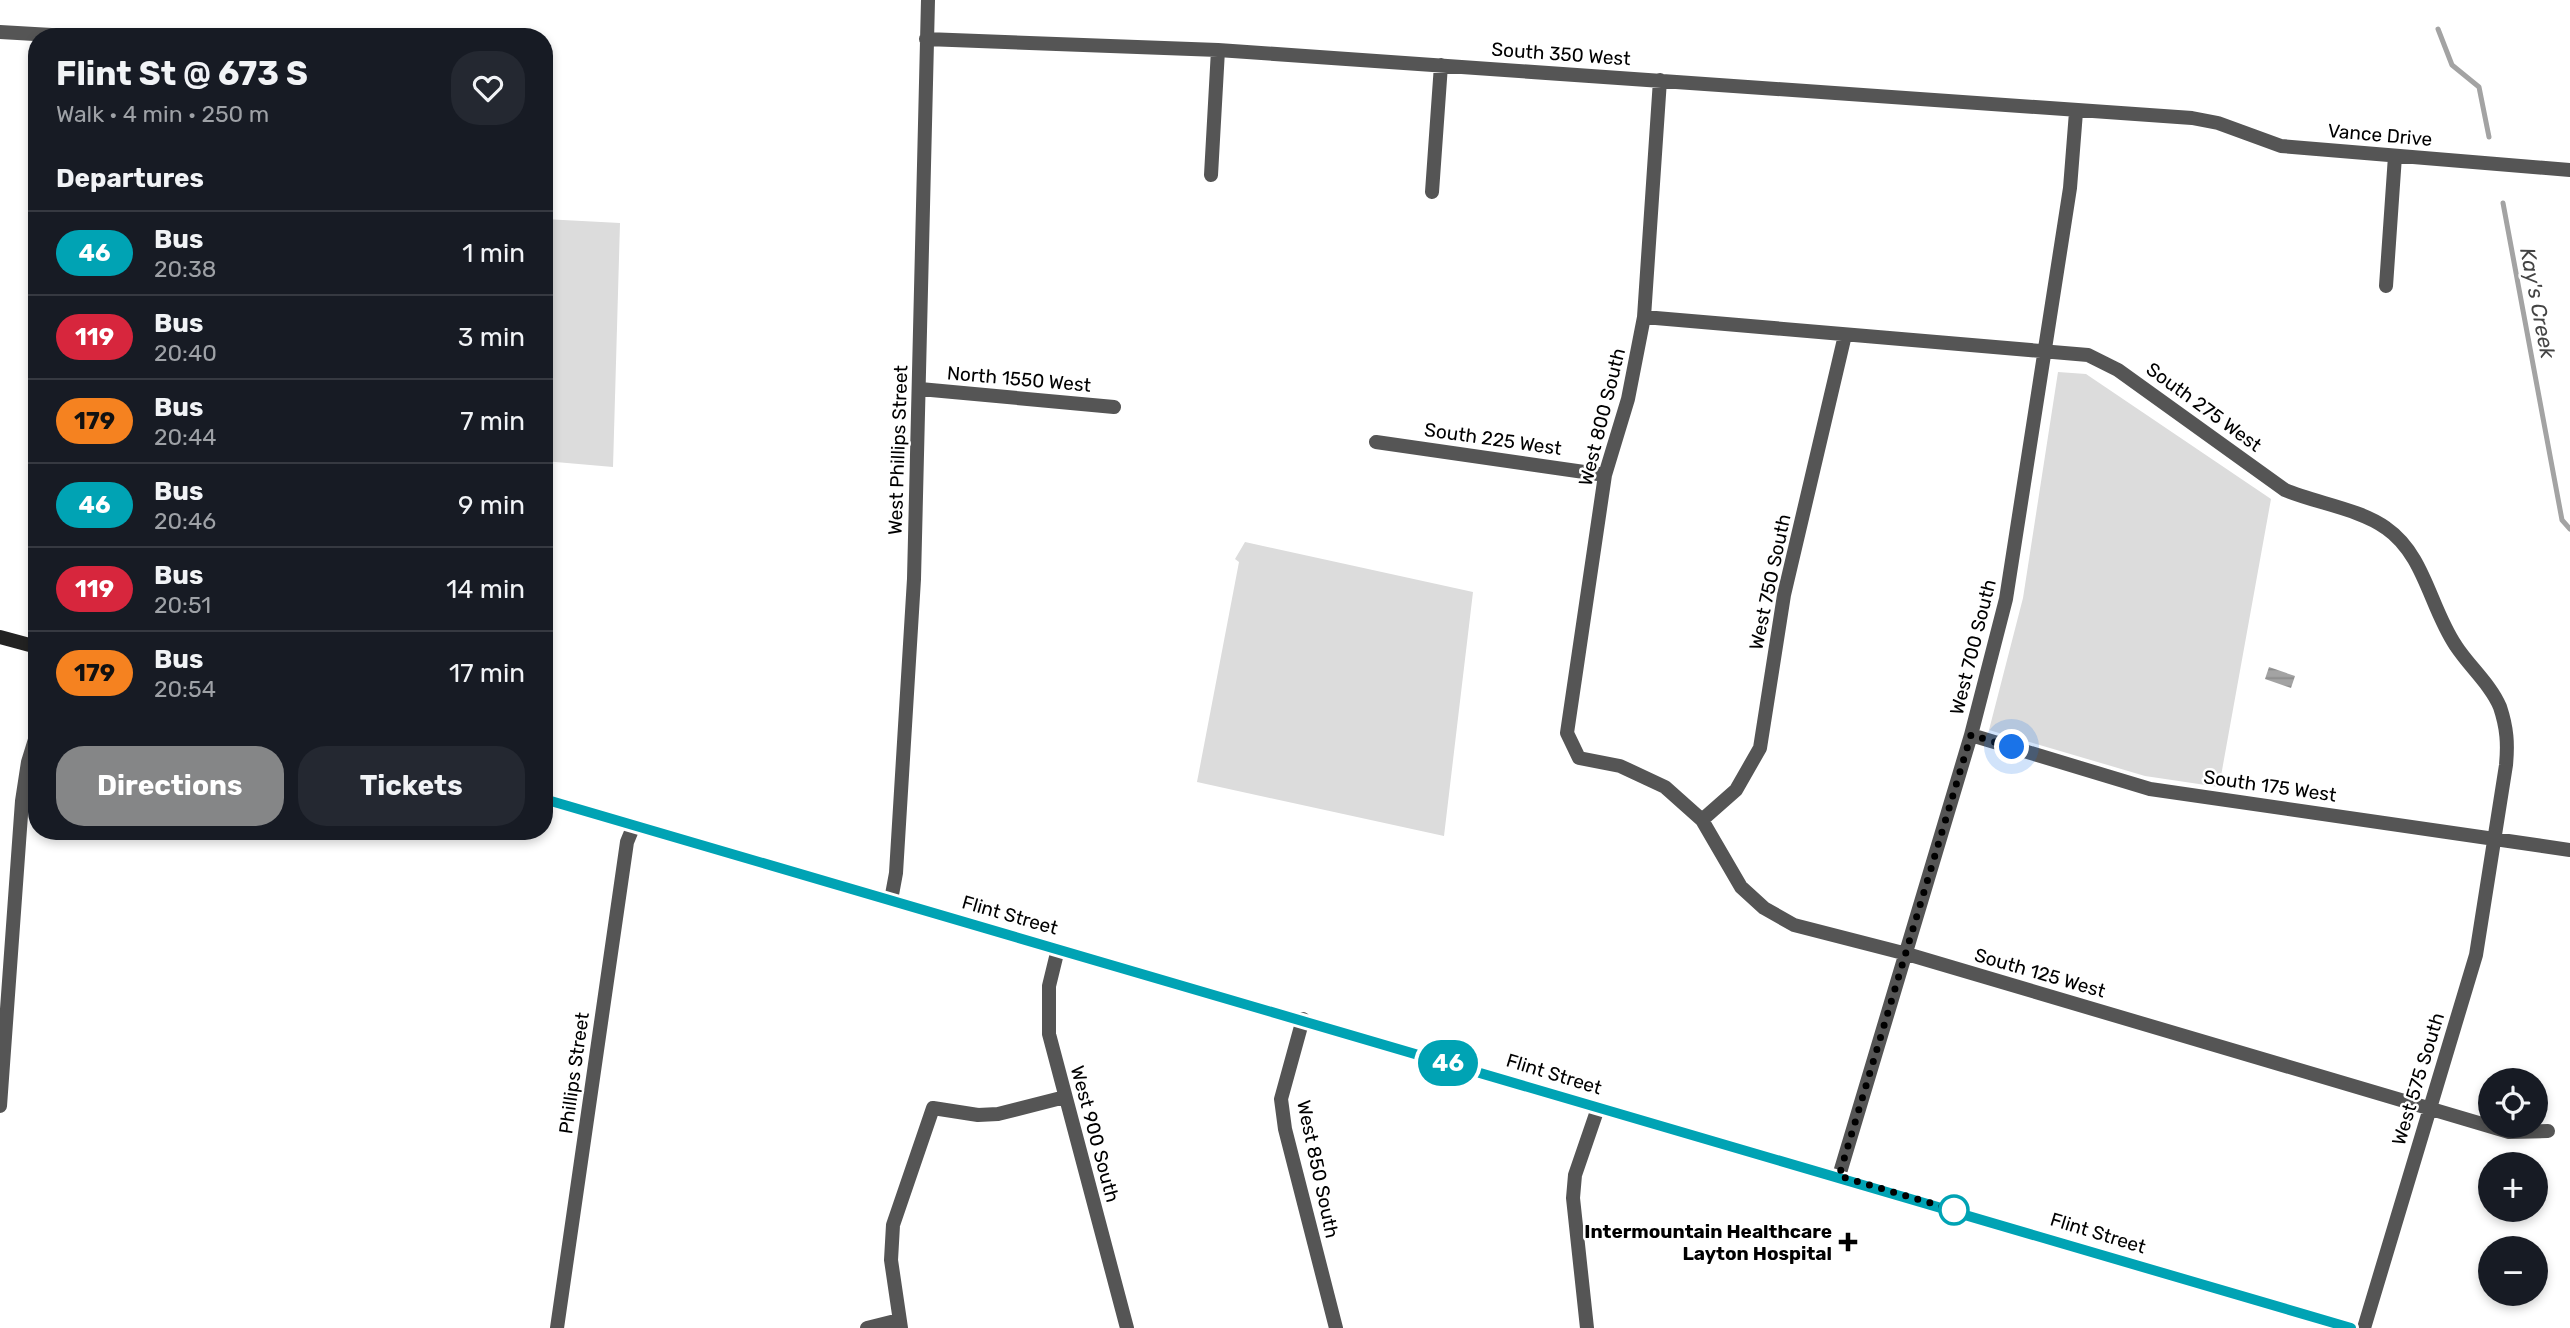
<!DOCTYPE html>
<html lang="en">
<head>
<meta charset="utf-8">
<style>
  :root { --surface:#171b24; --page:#242831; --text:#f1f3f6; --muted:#9ea1a6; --line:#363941; --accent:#858687 }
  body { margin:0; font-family:Rubik,sans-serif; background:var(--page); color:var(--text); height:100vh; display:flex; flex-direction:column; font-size:26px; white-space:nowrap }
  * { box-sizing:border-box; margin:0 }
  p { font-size:23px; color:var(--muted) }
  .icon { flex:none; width:38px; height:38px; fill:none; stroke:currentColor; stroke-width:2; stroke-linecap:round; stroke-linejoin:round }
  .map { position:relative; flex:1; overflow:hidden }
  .side { position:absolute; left:28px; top:28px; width:525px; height:812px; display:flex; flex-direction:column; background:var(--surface); border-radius:28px; box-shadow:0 4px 10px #0003 }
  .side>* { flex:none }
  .badge { padding:0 14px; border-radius:23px; font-size:24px; line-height:46px }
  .tools { position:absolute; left:2478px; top:1068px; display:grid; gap:14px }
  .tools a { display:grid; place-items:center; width:70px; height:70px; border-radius:50%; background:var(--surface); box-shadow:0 4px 10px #0003; font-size:35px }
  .you { position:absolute; width:35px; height:35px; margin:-18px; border:5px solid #fff; border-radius:50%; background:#1a73e8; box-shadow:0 0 0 10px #1a73e833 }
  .map>.badge { position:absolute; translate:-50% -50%; box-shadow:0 0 0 4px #fff }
  h2 { padding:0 28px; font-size:26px; line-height:63px }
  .round { display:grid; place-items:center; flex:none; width:74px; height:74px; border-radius:28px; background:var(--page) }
  .summary { display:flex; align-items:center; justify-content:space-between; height:119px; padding:0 28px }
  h1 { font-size:33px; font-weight:700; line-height:52px }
  .primary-button { display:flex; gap:14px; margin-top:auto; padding:14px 28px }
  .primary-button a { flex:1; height:80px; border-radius:28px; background:var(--accent); color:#fff; font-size:28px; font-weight:700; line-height:80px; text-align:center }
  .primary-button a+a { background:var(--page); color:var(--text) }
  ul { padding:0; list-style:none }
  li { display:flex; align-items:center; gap:21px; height:84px; padding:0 28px; border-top:2px solid var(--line) }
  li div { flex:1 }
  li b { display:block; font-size:26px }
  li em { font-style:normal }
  li .badge { min-width:77px; font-weight:700; text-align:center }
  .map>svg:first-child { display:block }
  .green { fill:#dcdcdc }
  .water { fill:url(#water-rules) }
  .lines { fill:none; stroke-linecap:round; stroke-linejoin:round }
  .stream { stroke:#a3a3a3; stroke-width:5 }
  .street { stroke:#555; stroke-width:14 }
  .secondary { stroke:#222; stroke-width:14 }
  .line-casing { stroke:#fff; stroke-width:16 }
  .line { stroke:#00a3b4; stroke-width:10 }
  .walk { stroke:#000; stroke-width:7; stroke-dasharray:0 12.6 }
  .stop-dot { fill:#fff; stroke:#00a3b4; stroke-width:3.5 }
  .poi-dot { fill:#000; stroke:#fff; stroke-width:2.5 }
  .labels { text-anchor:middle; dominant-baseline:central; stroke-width:5; stroke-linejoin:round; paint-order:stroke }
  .street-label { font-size:19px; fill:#000; stroke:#fff }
  .poi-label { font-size:19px; font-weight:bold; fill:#000; stroke:#fff; text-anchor:end }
  .water-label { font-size:21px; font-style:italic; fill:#444; stroke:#fff }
</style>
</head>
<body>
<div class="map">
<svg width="2570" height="1328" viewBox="0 0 2570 1328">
  <defs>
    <pattern id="water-rules" width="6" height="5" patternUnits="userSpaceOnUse" patternTransform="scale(1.75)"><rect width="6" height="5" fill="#a3a3a3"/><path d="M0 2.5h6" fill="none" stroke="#8b8b8b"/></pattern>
  </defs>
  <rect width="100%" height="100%" fill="#fff"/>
  <path class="green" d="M544,219L620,223L613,467L544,461Z
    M2058,372L2086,374L2271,499L2219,787L2145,776L1989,730L2023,598Z
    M1245,542L1473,592L1444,836L1197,782L1239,562L1235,559Z"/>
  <path class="water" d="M2269,667L2295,676L2291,688L2265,679Z"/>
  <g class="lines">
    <path class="stream" d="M2438,29L2452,65L2479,87L2489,137
      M2503,203L2562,520L2570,529"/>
    <path class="street" d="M0,32L86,37
      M926,39L1218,50L2192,118L2218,123L2281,146L2570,170
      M1660,80L1644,317L1628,399L1605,475L1567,733L1579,758L1620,766L1665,787L1702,820L1741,887L1764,908L1794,925L1907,954L2509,1132L2548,1131
      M1211,175L1218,50
      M1432,192L1441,65
      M2386,286L2395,156
      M1644,317L2088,355L2118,370L2285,490C2316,503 2360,509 2386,528C2425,555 2430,608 2456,646C2469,666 2491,685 2500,707C2507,728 2508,744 2506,765L2476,955L2364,1328
      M920,389L1114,407
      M1376,442L1605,475
      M1971,735L2150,789L2570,850
      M1702,820L1736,790L1760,748L1784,595L1845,335
      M891,900L896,873L914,579L928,0
      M1058,949L1049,986V1034L1127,1328
      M1303,1019L1281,1099L1285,1129L1336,1328
      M0,1106L22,801L28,762L37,733
      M1839,1176L1971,735L2006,599L2070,188L2076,112
      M557,1328L627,842L634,825
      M867,1328L899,1320
      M901,1328L891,1260L893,1225L933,1108L978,1115L998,1114L1065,1097
      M1587,1328L1573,1198L1575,1175L1598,1108"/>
    <path class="secondary" d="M0,637L37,647
      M544,799L2351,1328"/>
  </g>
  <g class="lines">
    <g class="line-casing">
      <path id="line" d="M544,799L2351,1328"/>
    </g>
    <use href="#line" class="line"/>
    <path class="walk" d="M1954,1210L1839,1176L1971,735L2012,747"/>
  </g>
  <circle class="stop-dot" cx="1954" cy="1210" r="14"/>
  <path class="poi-dot" d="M1844.5 1231.5h7v7h7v7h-7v7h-7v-7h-7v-7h7z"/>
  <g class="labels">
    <g class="street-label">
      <text transform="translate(1561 54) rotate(4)">South 350 West</text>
      <text transform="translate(2380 135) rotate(5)">Vance Drive</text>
      <text transform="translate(1019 379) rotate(5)">North 1550 West</text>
      <text transform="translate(2204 407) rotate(36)">South 275 West</text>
      <text transform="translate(1602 417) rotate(-76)">West 800 South</text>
      <text transform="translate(1493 439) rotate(8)">South 225 West</text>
      <text transform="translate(898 450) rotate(-88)">West Phillips Street</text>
      <text transform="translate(1770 582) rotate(-78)">West 750 South</text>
      <text transform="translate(1973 647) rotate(-76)">West 700 South</text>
      <text transform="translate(2270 786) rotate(8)">South 175 West</text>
      <text transform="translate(1010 915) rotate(16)">Flint Street</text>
      <text transform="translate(2040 973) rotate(16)">South 125 West</text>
      <text transform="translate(574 1073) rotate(-82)">Phillips Street</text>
      <text transform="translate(1554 1074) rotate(17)">Flint Street</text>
      <text transform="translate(2418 1079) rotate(-73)">West 575 South</text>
      <text transform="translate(1095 1134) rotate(75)">West 900 South</text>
      <text transform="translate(1318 1169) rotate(78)">West 850 South</text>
      <text transform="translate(2098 1233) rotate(17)">Flint Street</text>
    </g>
    <g class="poi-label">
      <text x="1832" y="1231">Intermountain Healthcare<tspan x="1832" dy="22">Layton Hospital</tspan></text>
    </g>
    <g class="water-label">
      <text transform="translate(2538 303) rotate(79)">Kay's Creek</text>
    </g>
  </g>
</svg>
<div class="tools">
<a><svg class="icon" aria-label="locate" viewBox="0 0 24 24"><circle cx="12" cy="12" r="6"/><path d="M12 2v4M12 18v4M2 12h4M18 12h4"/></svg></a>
<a>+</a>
<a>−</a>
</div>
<div class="you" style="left:2012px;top:747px"></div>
<b class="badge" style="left:1448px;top:1063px;background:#00a3b4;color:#fff">46</b>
<section class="side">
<div class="summary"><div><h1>Flint St @ 673 S</h1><p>Walk · 4 min · 250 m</p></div><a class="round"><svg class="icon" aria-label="heart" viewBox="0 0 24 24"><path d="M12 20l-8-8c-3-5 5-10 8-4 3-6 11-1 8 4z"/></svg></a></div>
<h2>Departures</h2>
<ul>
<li><span class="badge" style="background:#00a3b4;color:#fff">46</span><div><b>Bus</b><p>20:38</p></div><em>1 min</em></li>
<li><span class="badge" style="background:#d7263d;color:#fff">119</span><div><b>Bus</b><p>20:40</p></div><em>3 min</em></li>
<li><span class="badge" style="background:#f58220;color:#111">179</span><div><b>Bus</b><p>20:44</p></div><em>7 min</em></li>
<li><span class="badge" style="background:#00a3b4;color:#fff">46</span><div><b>Bus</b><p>20:46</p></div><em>9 min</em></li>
<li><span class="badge" style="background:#d7263d;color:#fff">119</span><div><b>Bus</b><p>20:51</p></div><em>14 min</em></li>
<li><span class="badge" style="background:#f58220;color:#111">179</span><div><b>Bus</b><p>20:54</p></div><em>17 min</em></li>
</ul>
<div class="primary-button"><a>Directions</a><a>Tickets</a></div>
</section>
</div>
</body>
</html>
